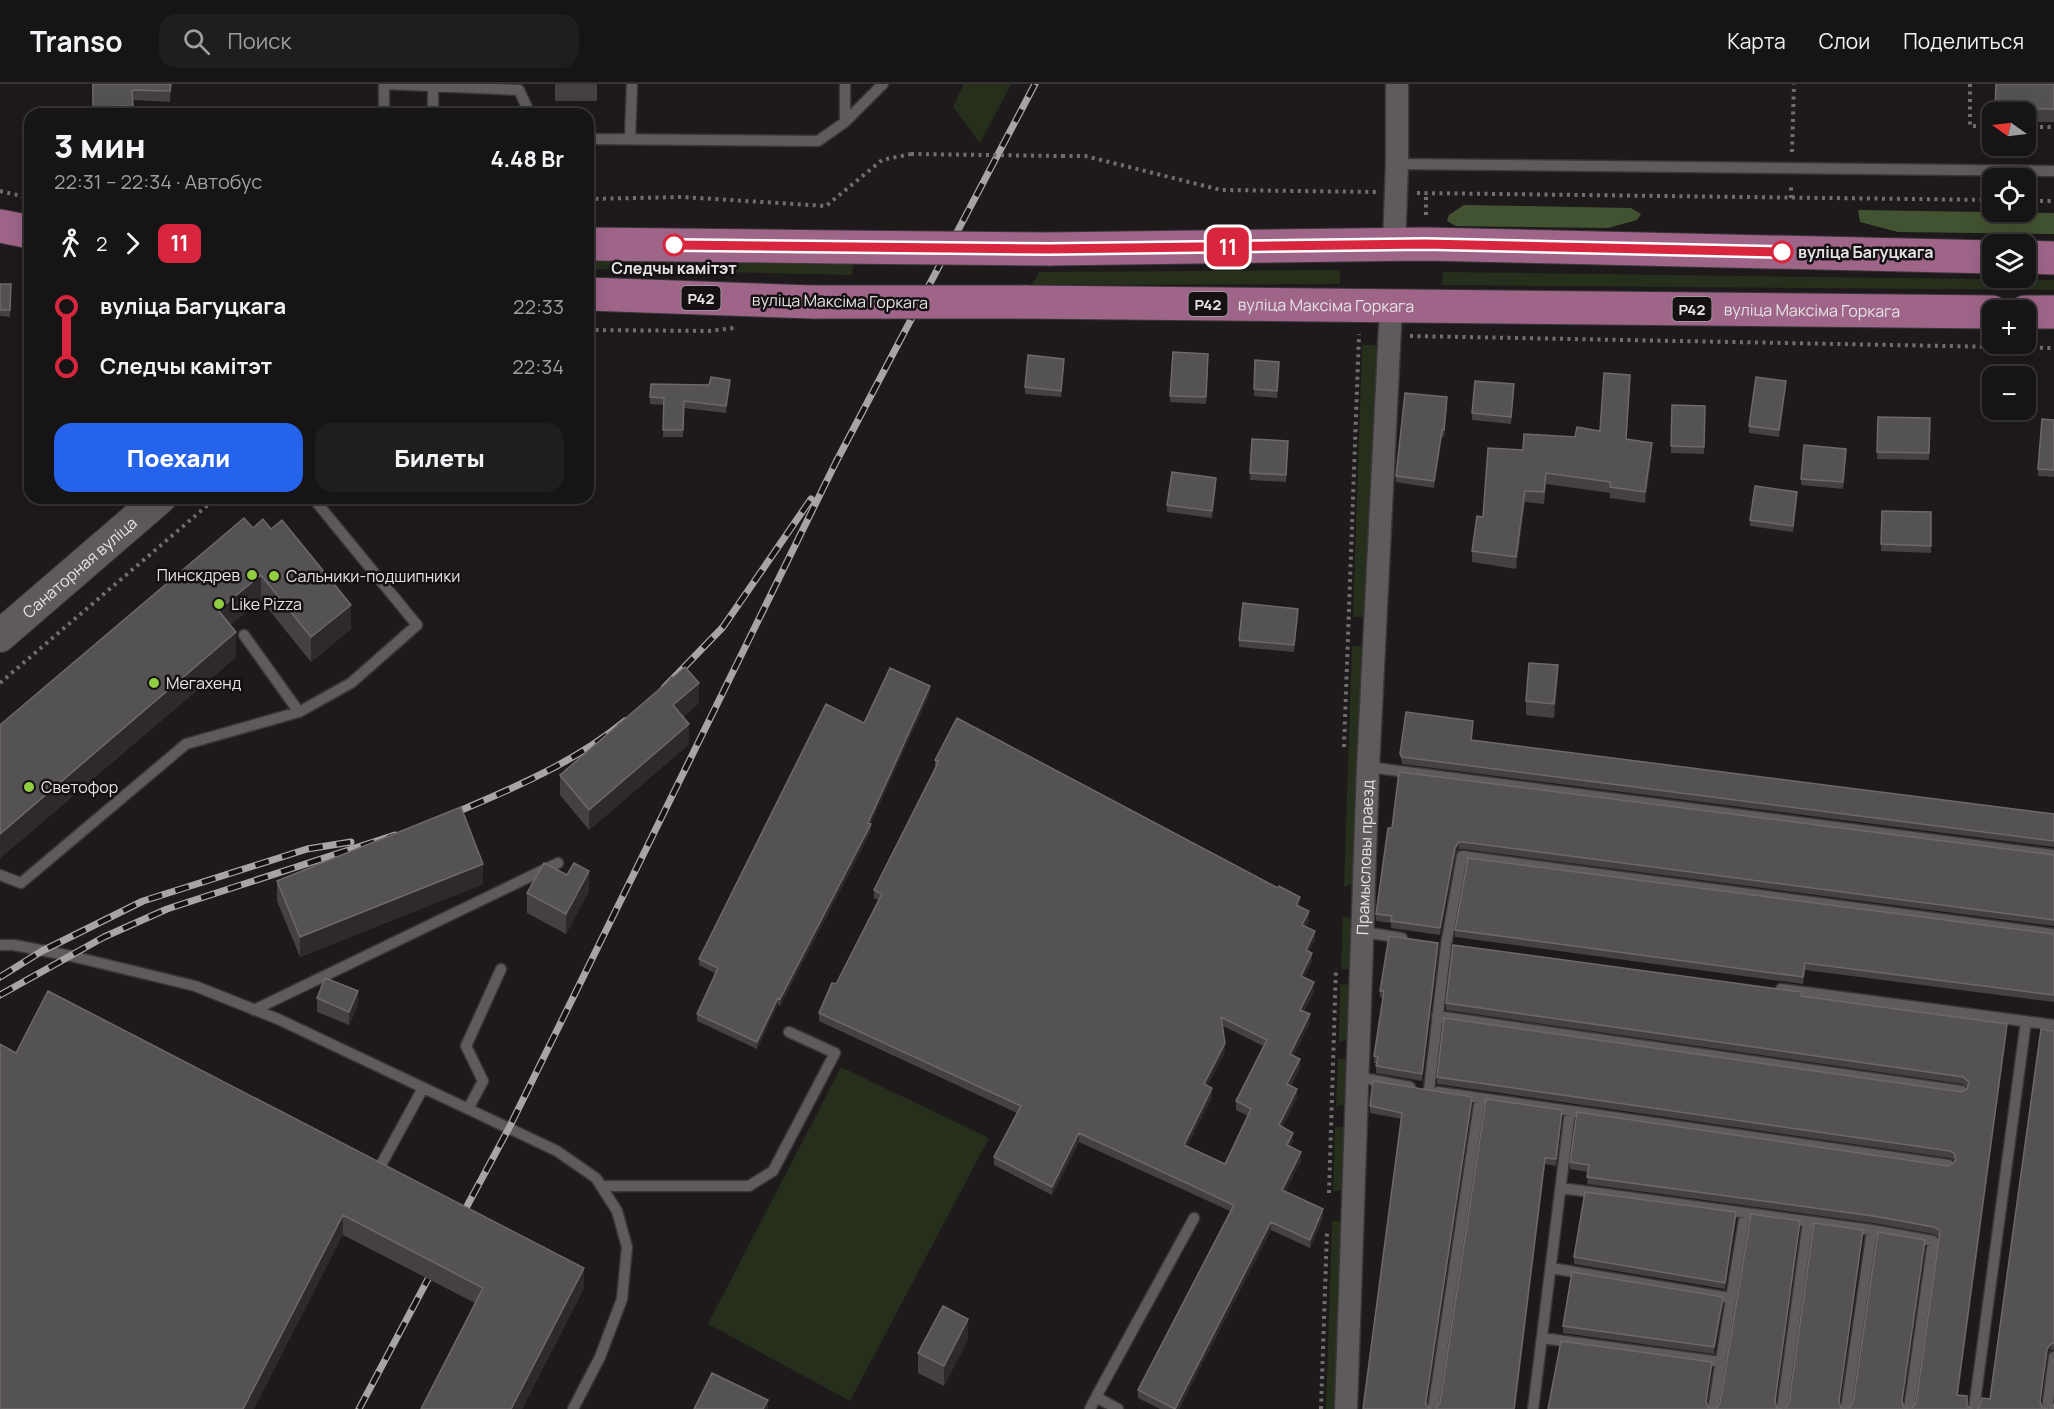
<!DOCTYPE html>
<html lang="ru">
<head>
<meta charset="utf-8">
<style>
  :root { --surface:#161415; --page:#1f1d1e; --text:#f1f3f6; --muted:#9e9ea0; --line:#353334; --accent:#2563eb }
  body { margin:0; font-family:Manrope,sans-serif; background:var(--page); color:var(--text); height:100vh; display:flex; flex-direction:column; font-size:22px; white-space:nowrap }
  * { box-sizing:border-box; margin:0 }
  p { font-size:20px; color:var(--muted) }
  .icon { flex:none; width:33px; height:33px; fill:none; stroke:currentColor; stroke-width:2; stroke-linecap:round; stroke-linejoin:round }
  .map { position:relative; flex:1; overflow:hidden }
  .side { position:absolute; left:24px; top:24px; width:570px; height:396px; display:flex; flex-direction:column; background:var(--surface); border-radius:18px; box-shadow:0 6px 24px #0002,0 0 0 2px var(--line) }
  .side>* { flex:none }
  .badge { padding:0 12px; border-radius:9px; font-size:21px; line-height:39px }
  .needle { width:39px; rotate:284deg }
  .buttons { position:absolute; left:1982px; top:18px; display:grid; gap:12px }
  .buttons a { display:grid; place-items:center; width:54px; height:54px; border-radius:12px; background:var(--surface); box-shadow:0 6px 24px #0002,0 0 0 2px var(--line); font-size:30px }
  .map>.badge { position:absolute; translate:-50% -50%; box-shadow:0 0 0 3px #fff }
  .legs { display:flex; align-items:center; gap:9px; height:66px; padding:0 30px; font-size:20px }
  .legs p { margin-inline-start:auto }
  .headline { display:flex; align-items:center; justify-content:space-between; height:102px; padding:0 30px }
  h1 { font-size:33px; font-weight:800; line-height:45px }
  .primary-button { display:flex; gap:12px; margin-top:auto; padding:12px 30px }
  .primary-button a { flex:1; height:69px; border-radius:18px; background:var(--accent); color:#fff; font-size:24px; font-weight:800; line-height:69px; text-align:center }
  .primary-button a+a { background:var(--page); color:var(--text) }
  ul { padding:0 30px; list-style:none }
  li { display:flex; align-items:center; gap:21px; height:60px; font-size:22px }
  li i { display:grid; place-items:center; width:9px; height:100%; margin:0 8px; background:currentColor }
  li i::after { content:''; width:15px; height:15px; margin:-8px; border:4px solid; border-radius:50%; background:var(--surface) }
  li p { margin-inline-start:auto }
  li:first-child i { background:linear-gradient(#0000 50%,currentColor 0) }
  li:last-child i { background:linear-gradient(currentColor 50%,#0000 0) }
  header { display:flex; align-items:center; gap:36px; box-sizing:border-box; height:84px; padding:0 30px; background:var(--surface); border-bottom:2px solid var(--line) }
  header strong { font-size:28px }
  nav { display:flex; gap:33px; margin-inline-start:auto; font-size:21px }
  .search { width:420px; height:54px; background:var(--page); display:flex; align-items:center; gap:15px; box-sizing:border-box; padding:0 21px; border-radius:18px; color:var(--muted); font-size:22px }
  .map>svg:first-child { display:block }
  .green { fill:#252f1b }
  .forest { fill:#425331 }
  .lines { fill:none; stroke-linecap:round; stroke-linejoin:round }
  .lane-casing { stroke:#393638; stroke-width:13 }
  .street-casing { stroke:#393638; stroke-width:25 }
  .secondary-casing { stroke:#393638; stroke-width:34 }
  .primary-casing { stroke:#393638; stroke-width:35 }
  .path { stroke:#716e70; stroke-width:4; stroke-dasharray:3 4.5; stroke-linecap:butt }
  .lane { stroke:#5f5b5d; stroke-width:10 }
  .street { stroke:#5f5b5d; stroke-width:22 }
  .secondary { stroke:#5f5b5d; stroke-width:32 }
  .primary { stroke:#9f6589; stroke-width:33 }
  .rail-casing { stroke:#a7a4a6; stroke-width:7 }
  .rail { stroke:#151113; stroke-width:4.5; stroke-dasharray:14; stroke-linecap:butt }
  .primary-bridge-casing { stroke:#393638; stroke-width:35; stroke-linecap:butt }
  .path-bridge { stroke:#716e70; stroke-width:4; stroke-dasharray:3 4.5; stroke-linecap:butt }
  .primary-bridge { stroke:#9f6589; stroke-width:33 }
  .wall { fill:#444043; fill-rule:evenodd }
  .shaded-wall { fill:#2e2a2c }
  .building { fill:#555254; stroke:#6c686b; stroke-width:1.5; fill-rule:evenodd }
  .line-1-casing { stroke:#fff; stroke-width:14 }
  .line-1 { stroke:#d7263d; stroke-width:9 }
  .stop-1-dot { fill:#fff; stroke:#d7263d; stroke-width:3 }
  .poi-dot { fill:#90cd40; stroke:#151113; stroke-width:2 }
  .labels { text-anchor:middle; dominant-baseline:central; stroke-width:5; stroke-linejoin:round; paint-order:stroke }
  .shield { fill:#151113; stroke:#a7a4a5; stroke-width:1.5 }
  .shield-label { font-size:15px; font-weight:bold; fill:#e5e3e4 }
  .stop-label { font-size:16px; font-weight:bold; fill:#e5e3e4; stroke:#151113; text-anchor:start }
  .street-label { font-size:16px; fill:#e5e3e4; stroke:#151113 }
  .poi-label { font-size:16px; fill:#e5e3e4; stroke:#151113; text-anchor:start }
</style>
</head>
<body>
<header>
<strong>Transo</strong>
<div class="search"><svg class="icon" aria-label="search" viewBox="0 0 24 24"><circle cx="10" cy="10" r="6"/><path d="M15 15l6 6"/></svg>Поиск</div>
<nav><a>Карта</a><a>Слои</a><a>Поделиться</a></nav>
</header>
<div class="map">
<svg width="2054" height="1325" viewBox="0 0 2054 1325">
  <rect width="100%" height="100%" fill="#1e1a1c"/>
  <path class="green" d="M964,0H1011L980,59L953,23Z
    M588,173L854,180L851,191L588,185Z
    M1340,186V200L1032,201L1039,188Z
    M1443,188L2054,196V206L1442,201Z
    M1362,261H1377L1367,533H1353Z
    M1366,561L1357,792L1352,800L1344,803L1352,562Z
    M1343,832L1355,835L1353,880L1349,885H1341Z
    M1340,900L1353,901L1351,951L1346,956L1339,958Z
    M1338,975H1345L1350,980L1348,1015L1344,1020L1336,1023Z
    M841,983L989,1054L850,1317L708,1240Z
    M1335,1043H1343L1347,1049L1345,1102L1341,1106L1333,1107Z
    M1332,1137H1338L1344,1142L1337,1325H1326Z"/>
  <path class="forest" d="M1464,121L1631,124L1641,130L1637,136L1608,144L1456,142L1447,137L1449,131Z
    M1858,126L2054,129V150L1898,148L1860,138Z"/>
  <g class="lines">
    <g class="lane-casing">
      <path id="lane" d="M387,0L519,6L530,30
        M384,30V0
        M433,30V0
        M845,38L883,0
        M588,55L818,57L845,38V0
        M630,55L632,0
        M1397,80L2054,87
        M244,551L299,628
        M1368,683L2054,771
        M0,791L21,799L186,660L299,628L351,599L417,541L313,414
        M1363,848L1402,854
        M0,861H14L71,872L195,902L278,935L557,1067L596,1094L617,1127L627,1163L622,1215L600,1273L573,1325
        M1781,905L2054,941
        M254,926L558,779
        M1437,932L1962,1007
        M1358,993L1410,1003
        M1429,1006L1446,861L1462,772L2054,850
        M1438,1008L1949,1081
        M468,1025L483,997L466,962L501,885
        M381,1081L423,1004
        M601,1102H749L773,1087L835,969L789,948
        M1561,1104L1872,1146L1933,1157L1909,1325
        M1551,1184L1731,1214
        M1542,1254L1721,1278
        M1096,1313L1194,1134
        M1090,1325L1096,1313L1118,1325
        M1433,1325L1480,1014
        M1533,1325L1570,1027
        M1713,1325L1745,1129
        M1782,1325L1808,1138
        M1846,1325L1872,1146
        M1974,1325L2026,937
        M2047,1325L2054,1273"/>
    </g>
    <g class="street-casing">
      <g id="street">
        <path d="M1394,160L1397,80V0"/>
        <path id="s1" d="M1346,1325L1368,683L1391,223"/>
      </g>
    </g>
    <g class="secondary-casing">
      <g id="secondary">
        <path id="s2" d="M0,552L160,414"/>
      </g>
    </g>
    <g class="primary-casing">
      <g id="primary">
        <path d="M0,142L30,148"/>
        <path d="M588,160L837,163"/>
        <path d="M1049,165L1425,160L1992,173"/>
        <path d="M2025,173L2054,174"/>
        <path d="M588,210L814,218"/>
        <path id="s3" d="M1024,218L1992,228"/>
        <path d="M2025,228H2054"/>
      </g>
    </g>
    <path class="path" d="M1970,0V42H1992
      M2025,43H2054
      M1792,68L1794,0
      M1062,72H1085L1221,106L1376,108
      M0,107L30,114
      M1417,109L1992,116
      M1791,114V100
      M588,115L682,113L826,122L882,76L911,70
      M2025,117H2054
      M1426,131V110
      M588,246L709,247L734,244
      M1410,252L2054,264
      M0,599L216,414
      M1344,663L1359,250
      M1329,1109L1336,884
      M1321,1325L1327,1147"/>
    <use href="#lane" class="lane"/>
    <use href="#street" class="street"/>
    <use href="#secondary" class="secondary"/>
    <use href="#primary" class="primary"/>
    <g class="rail-casing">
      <path id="rail" d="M664,604L723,543L811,415
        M445,733C507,707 573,680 625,637
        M0,893L42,867L143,817L307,765L351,758
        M0,911L104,853L167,825L395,751
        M459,1137L509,1044L836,378L1035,0
        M359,1325L436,1180"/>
    </g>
    <use href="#rail" class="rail"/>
    <g class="primary-bridge-casing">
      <path id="primary-bridge" d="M837,163L1049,165
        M814,218H1024"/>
    </g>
    <path class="path-bridge" d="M911,70L1062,72"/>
    <use href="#primary-bridge" class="primary-bridge"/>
  </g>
  <path class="wall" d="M92,0H171L170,18L133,16V30H93Z
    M555,0H597V17H555Z
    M1996,0H2054V38H2025V28H1995Z
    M0,200H11L10,233L0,232Z
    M1173,268L1208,277L1206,320L1170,318Z
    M1255,276L1279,285L1277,314L1254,312Z
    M1064,281L1061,313L1025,310V303Z
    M730,302L726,329L684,324L683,353H663L664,321L650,320V313Z
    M1630,302L1626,355L1652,370L1645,419L1610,414V409L1546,400L1544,420L1525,418L1516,485L1472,478V467L1483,433L1523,366L1600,347Z
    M1786,304L1779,353L1749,349V342Z
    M1514,307L1511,340L1472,336V329Z
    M1447,320L1444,353H1442L1434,404L1396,398V392Z
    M1672,321L1705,322L1704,370L1671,369Z
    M1878,333L1930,334L1929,376L1877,375Z
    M2054,336V393L2038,392V385Z
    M1252,355L1288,357L1286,398L1250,396Z
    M1846,371L1843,405L1801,401V395Z
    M1216,401L1212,434L1167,428V421Z
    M429,414H457V418Z
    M1797,415L1793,448L1750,442V436Z
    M1882,427L1931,428V469L1881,467Z
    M253,444L351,545L311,578L261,516L230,541L236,573L0,774V641Z
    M1298,532L1294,568L1239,563V556Z
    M1558,595L1554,634L1526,631V617Z
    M930,609L870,740L871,747L780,922L778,920L757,965L697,937V930L716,890L699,881V875L864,639Z
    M699,619L683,633L689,660L589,746L560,711V691Z
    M1473,644L1472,656L2054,730V763L1402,680L1400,670Z
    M935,676L1300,821L1299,823L1309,836L1306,842L1315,855L1309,867L1312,877L1304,893L1314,907L1304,927L1310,938L1293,972L1300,983L1291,1002L1297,1013L1282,1043L1293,1057L1290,1062L1301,1076L1285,1108L1323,1134L1310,1164L1271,1146L1179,1325H1160L1138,1314V1306L1230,1127L1079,1058L1052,1111L994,1081V1073L1017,1029L819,937V929L836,900L878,816L874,814V806L935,684ZM1223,942L1263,962L1236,1017V1026L1248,1032L1225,1080L1187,1062L1212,1013L1207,1002L1225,968Z
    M1388,744L2054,771V842L1463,765H1459L1455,771L1440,851L1391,844V839L1376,837V830Z
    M277,797L483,800L300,873L277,817Z
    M589,807L566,850L527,829V809Z
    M1455,846L2054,850V918L1805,886L1803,900L1455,853Z
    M1438,866L1422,997L1376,989V979H1374V972L1383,914L1380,913V907Z
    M1801,912L2007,946L1958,1311L1967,1322L1916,1319L1939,1153L1934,1150L1873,1139L1587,1100L1588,1088L1570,1085V1078L1948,1082L1954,1079V1076L1950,1074L1437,1000V993L1961,1008L1967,1005L1968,1004L1963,1000L1446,926V919Z
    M317,914L358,921L349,941L317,928Z
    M2054,947V1266H2051L2047,1272L2040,1319L1990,1315Z
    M16,969L584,1204L522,1325H421L475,1219L343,1151Z
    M1472,1020L1426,1321L1363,1325L1402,1035L1370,1029V1022Z
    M1562,1033L1556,1082L1545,1080L1515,1325H1435L1440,1319Z
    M1736,1135L1725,1205L1574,1180V1173Z
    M1723,1220L1714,1270L1563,1249V1242Z
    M968,1255L944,1302L918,1289V1269Z"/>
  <path class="shaded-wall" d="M1630,291V302L1626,366V355Z
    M730,296V302L726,329V322Z
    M1786,297V304L1779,353V346Z
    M1442,346V353L1434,404V397Z
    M1652,359V370L1645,419V408Z
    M1216,394V401L1212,434V427Z
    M1525,407V418L1516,485V473Z
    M1797,408V415L1793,448V442Z
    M261,491V516L218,551V526Z
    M351,521V545L311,578V553Z
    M236,548V573L0,774V750Z
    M1558,581V595L1554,634V620Z
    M699,599V619L673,641V621Z
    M930,602V609L868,746V739Z
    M689,640V660L589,746V726Z
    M871,740V747L780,922V915Z
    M1459,758V765L1455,771L1440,851V844L1455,764Z
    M483,780V800L300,873V853Z
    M589,787V807L566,850V830Z
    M1300,813V821L1296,829V821Z
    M1309,827V836L1302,849V841Z
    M1315,847V855L1306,874V866Z
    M1438,859V866L1422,997V990Z
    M1312,869V877L1301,900V892Z
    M1314,898V907L1300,934V926Z
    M358,907V921L349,941V928Z
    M778,914V920L757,965V958Z
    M1310,930V938L1290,978V970Z
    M2007,940V946L1957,1317V1311Z
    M1225,959V968L1204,1008V1000Z
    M1300,975V983L1287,1008V1000Z
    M1212,1004V1013L1184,1069V1061Z
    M1297,1005V1013L1279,1049V1041Z
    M1472,1013V1020L1426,1324V1317Z
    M1562,1026V1033L1556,1082V1075Z
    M1079,1049V1058L1052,1111V1103Z
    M1293,1049V1057L1287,1069V1061Z
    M1301,1068V1076L1282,1114V1106Z
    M1545,1074V1080L1515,1325H1514Z
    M1323,1125V1134L1310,1164V1156Z
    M1736,1128V1135L1725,1205V1199Z
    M343,1131V1151L254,1325H243Z
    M1800,1137V1144L1775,1324V1317Z
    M1271,1138V1146L1179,1325H1175Z
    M1863,1146V1152L1839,1324V1317Z
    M1925,1156V1163L1902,1324V1317Z
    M584,1184V1204L522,1325H511Z
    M1723,1213V1220L1714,1270V1263Z
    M968,1235V1255L944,1302V1282Z
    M2051,1260V1266L2047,1272L2040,1324V1317L2047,1265Z
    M1712,1278V1284L1706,1324V1318Z
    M768,1316V1325H763Z"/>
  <path class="building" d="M93,0H171L170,7L132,6L133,22L93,23Z
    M1996,0H2054V25L1995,24Z
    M0,200H11L10,226H0Z
    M1173,268L1208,270L1206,313L1170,312Z
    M1028,271L1064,275L1061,307L1025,303Z
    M588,272H589L588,334Z
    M1255,276L1279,278L1277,307L1254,305Z
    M1604,289L1630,291L1626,355L1652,359L1645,408L1610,403V398L1546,389L1544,408L1525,407L1516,473L1472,467L1477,432L1483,433L1488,364L1523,366L1524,350L1575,353L1577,343L1600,347Z
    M711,293L730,296L726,322L684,317L683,346H663L664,314L650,313L651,300L709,301Z
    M1756,293L1786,297L1779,346L1749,342Z
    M1475,297L1514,300L1511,333L1472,329Z
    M1405,309L1447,313L1444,346H1442L1434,397L1396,392Z
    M1672,321L1705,322L1704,363L1671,362Z
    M1878,333L1930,334L1929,369L1877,368Z
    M2042,335L2054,336V386L2038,385Z
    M1252,355L1288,357L1286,391L1250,389Z
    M1804,361L1846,365L1843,398L1801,395Z
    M1172,388L1216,394L1212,427L1167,421Z
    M1755,402L1797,408L1793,442L1750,436Z
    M1882,427L1931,428V462L1881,460Z
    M244,434L253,444L263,435L271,445L282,436L351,521L311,553L261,491L218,526L236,548L0,750V641Z
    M1243,519L1298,525L1294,561L1239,556Z
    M1529,579L1558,581L1554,620L1526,617Z
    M685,583L699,599L673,621L689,640L589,726L560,691Z
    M890,584L930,602L868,739L871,740L780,915L778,914L757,958L697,930L718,884L699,875L826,620L864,639Z
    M1406,628L1473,637L1471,656L2054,730V757L1402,673L1400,670Z
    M957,634L1278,804L1279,802L1300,813L1296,821L1309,827L1302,841L1315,847L1306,866L1312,869L1301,892L1314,898L1300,926L1310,930L1290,970L1300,975L1287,1000L1297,1005L1279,1041L1293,1049L1287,1061L1301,1068L1282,1106L1323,1125L1310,1156L1271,1138L1175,1325L1138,1306L1234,1121L1079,1049L1052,1103L994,1073L1021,1022L819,929L832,899L836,900L882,810L874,806L936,683L938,677L935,676ZM1221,933L1267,956L1236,1017L1251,1025L1225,1080L1184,1061L1212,1004L1204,1000L1225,959Z
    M1399,688L2054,771V836L1463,758H1459L1455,764L1440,844L1391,837L1392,832L1376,830L1388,744H1392Z
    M461,723L483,780L300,853L277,797Z
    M1468,774L2054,850V911L1805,879L1803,893L1455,846Z
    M544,779L567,791L574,779L589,787L566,830L527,809Z
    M1389,852L1438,859L1422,990L1376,982L1378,973L1374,972L1384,907H1380Z
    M1453,861L1801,908V912L2007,940L1957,1311L1967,1312V1322L1972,1325H1911L1916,1319L1940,1147L1934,1143L1873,1132L1587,1093L1589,1081L1570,1078L1577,1028L1948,1082L1954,1079L1956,1075L1954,1069L1950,1067L1437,993L1444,934L1961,1008L1967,1005L1969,998L1963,993L1446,919Z
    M325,894L358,907L349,928L317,914Z
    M48,907L584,1184L511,1325H421L483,1204L343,1131L243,1325H0V960L16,969Z
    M2041,945L2054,947V1259L2051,1260L2047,1265L2040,1317L2042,1324L2048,1325H1977L1980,1322L1982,1314L1990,1315Z
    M1373,997L1472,1013L1426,1317V1321L1431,1325H1363L1402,1029L1370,1022Z
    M1486,1015L1562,1026L1556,1075L1545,1074L1514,1325H1435L1440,1319Z
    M1585,1108L1736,1128L1725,1199L1574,1173Z
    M1751,1130L1800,1137L1775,1317L1777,1324L1783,1325H1548L1561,1257L1712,1278L1706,1318L1709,1324L1716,1325L1720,1319Z
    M1814,1139L1863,1146L1839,1317L1841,1324L1847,1325H1785L1789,1319Z
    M1878,1148L1925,1156L1902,1317L1904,1324L1910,1325H1848L1853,1319Z
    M1572,1188L1723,1213L1714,1263L1563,1242Z
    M943,1222L968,1235L944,1282L918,1269Z
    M712,1289L768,1316L763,1325H694Z
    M2054,1320V1325H2050Z"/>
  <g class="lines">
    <g class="line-1-casing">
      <path id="line-1" d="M674,161L1049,165L1425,160L1782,168"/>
    </g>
    <use href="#line-1" class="line-1"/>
  </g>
  <g class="stop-1-dot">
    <circle cx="674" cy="161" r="10"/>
    <circle cx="1782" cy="168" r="10"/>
  </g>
  <g class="poi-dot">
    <circle cx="252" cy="491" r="6"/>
    <circle cx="274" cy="492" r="6"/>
    <circle cx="219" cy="520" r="6"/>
    <circle cx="154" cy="599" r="6"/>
    <circle cx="29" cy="703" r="6"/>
  </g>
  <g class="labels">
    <g class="shield">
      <rect x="681.5" y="202" width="39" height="24" rx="4.5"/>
      <rect x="1188.5" y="208" width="39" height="24" rx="4.5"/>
      <rect x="1672.5" y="213" width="39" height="24" rx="4.5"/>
    </g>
    <g class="shield-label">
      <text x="701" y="214">Р42</text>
      <text x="1208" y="220">Р42</text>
      <text x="1692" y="225">Р42</text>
    </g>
    <g class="stop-label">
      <text x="1798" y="168">вуліца Багуцкага</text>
      <text x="674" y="184" text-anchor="middle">Следчы камітэт</text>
    </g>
    <g class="street-label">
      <text transform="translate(840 217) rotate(1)">вуліца Максіма Горкага</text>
      <text stroke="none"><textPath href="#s3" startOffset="302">вуліца Максіма Горкага</textPath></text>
      <text stroke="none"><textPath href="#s3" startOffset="788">вуліца Максіма Горкага</textPath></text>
      <text stroke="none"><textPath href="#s2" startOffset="105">Санаторная вуліца</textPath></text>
      <text stroke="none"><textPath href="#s1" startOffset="552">Прамысловы праезд</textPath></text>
    </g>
    <g class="poi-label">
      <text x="240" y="491" text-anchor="end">Пинскдрев</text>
      <text x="286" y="492">Сальники-подшипники</text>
      <text x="231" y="520">Like Pizza</text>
      <text x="166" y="599">Мегахенд</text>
      <text x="41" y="703">Светофор</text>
    </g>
  </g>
</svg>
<div class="buttons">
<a><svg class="needle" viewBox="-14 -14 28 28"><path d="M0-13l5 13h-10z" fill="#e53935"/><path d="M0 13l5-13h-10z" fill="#9e9ea0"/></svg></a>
<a><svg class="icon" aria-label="locate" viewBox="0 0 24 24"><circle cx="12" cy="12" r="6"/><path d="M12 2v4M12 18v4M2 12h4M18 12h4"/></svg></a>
<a><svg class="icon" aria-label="layers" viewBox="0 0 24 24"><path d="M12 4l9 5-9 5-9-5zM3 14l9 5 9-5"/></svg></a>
<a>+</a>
<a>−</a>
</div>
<b class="badge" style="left:1228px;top:163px;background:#d7263d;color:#fff">11</b>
<section class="side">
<div class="headline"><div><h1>3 мин</h1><p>22:31 – 22:34 · Автобус</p></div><b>4.48 Br</b></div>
<div class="legs"><svg class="icon" aria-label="walk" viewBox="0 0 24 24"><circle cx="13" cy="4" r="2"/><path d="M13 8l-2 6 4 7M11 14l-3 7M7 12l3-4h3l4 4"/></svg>2<svg class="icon" aria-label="forward" viewBox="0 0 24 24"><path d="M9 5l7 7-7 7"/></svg><b class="badge" style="background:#d7263d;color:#fff">11</b></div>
<ul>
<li><i style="color:#d7263d"></i><b>вуліца Багуцкага</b><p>22:33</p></li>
<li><i style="color:#d7263d"></i><b>Следчы камітэт</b><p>22:34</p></li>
</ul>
<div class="primary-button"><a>Поехали</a><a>Билеты</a></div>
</section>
</div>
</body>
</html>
